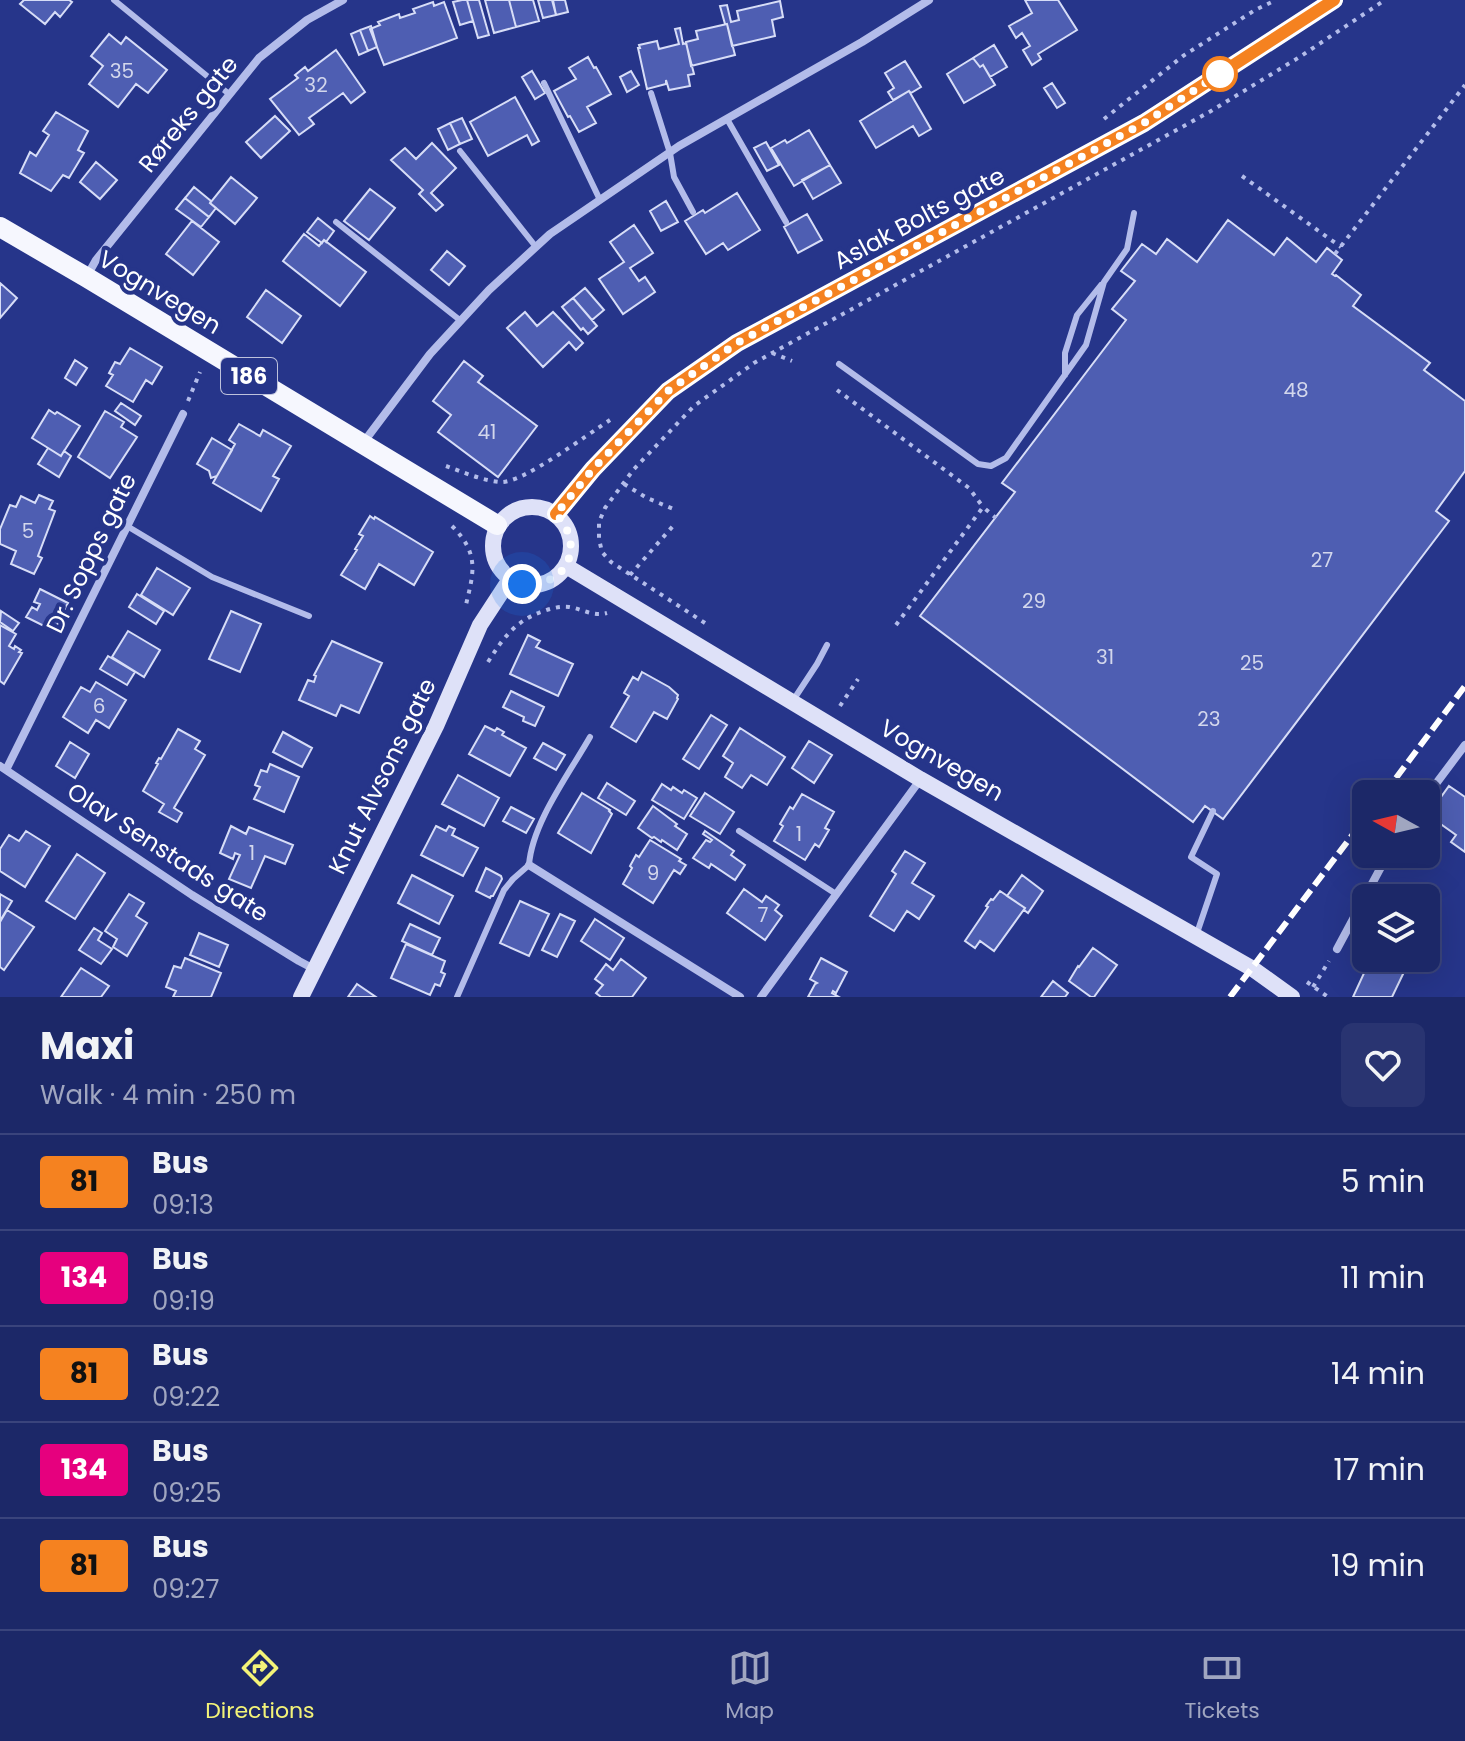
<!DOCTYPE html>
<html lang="en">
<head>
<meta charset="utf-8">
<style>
  :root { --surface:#1c2868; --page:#293471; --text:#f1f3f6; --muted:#a0a6c0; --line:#3a447c; --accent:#f3f378 }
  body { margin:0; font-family:Poppins,sans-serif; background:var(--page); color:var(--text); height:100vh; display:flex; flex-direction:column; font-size:30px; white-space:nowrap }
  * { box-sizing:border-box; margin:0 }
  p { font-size:26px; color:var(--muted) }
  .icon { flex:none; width:44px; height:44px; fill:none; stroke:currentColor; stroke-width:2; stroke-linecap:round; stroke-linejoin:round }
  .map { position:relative; height:997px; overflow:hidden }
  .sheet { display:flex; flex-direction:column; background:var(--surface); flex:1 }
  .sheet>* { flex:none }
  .badge { padding:0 16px; border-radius:6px; font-size:28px; line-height:52px }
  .needle { width:52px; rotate:278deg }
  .tools { position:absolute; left:1352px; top:780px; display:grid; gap:16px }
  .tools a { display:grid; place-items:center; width:88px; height:88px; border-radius:12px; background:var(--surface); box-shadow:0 8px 32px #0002,0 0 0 2px var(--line); font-size:40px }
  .you { position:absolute; width:40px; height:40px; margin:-20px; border:6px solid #fff; border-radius:50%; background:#1a73e8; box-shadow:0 0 0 12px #1a73e833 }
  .map>.badge { position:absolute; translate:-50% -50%; box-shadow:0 0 0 4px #fff }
  .round { display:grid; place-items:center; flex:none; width:84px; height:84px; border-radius:12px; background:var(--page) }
  .head { display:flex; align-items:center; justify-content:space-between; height:136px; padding:0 40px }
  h1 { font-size:38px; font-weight:700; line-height:60px }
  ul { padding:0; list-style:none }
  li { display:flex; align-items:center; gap:24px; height:96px; padding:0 40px; border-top:2px solid var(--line) }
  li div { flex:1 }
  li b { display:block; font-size:30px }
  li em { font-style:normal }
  li .badge { min-width:88px; font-weight:700; text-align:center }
  .tab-bar { display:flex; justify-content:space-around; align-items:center; height:112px; border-top:2px solid var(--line); background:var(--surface); font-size:22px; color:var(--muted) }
  .tab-bar a { display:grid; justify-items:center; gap:4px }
  .tab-bar .on { color:var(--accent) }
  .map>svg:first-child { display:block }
  .building { fill:#4e5eb2; stroke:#d7ddf7; stroke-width:2 }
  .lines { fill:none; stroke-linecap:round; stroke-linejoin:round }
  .path { stroke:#b3bcea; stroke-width:4; stroke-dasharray:4 6; stroke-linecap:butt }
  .service { stroke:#b3bcea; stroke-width:6 }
  .minor { stroke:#b3bcea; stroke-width:8 }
  .secondary { stroke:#dee1f8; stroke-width:16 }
  .primary { stroke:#f6f7fe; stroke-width:20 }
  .rail { stroke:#fff; stroke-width:6; stroke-dasharray:14 6; stroke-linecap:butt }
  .line-casing { stroke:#fff; stroke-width:18 }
  .line { stroke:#f58220; stroke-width:12 }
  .walk { stroke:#fff; stroke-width:8; stroke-dasharray:0 14.4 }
  .stop-dot { fill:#fff; stroke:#f58220; stroke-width:4 }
  .labels { text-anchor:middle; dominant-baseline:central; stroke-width:8; stroke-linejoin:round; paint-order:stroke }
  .number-label { font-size:20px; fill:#d3d7ec }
  .shield { fill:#26358a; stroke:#bec2dc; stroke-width:2 }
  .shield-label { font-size:22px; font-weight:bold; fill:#fff }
  .street-label { font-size:24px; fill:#fff; stroke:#26358a }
</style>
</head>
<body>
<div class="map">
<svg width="1465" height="997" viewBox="0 0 1465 997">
  <rect width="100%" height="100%" fill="#26358a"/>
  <path class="building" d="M24,0H69L72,2L60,17L55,12L45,24L20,4Z
    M462,0H467L473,21L460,25L453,2Z
    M467,0H479L489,35L478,38Z
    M485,0H509L516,27L494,33Z
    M509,0H533L539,21L516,27Z
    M538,0H552L556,15L543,18Z
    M553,0H565L568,12L556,15Z
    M1025,0H1058L1077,30L1038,54L1041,59L1032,65L1023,50L1030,46L1022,33L1016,38L1009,26L1032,13Z
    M780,1L783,17L772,20L775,36L732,46L727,24H725L720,6L727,5L731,22L739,20L737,11Z
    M433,2L434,6L444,2L457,38L384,65L370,29L380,25L378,22L399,14L400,18L415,13L413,9Z
    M727,24L735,55L691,66L686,42L698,39L696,31Z
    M371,26L377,47L368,51L360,30Z
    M680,28L683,44L686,43L694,74L688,75L690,86L669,90L666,80V84L647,89L638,48H640L639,45L657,41L659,49L679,44L675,29Z
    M360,30L368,51L359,55L351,34Z
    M109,34L121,44L126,37L167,70L148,93L136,84L118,107L89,84L103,66L91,56Z
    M994,45L1007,67L990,77L983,65L980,67L973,58Z
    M336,50L365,92L351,103L343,93L309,118L314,124L299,135L270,99L298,78L295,75L305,67L308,71Z
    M588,57L594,68L596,67L611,94L587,107L596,123L579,132L570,116L568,117L554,91L576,79L569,68Z
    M973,58L980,67L983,65L995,85L964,103L947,74Z
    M905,61L921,87L911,93L909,91L893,100L888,92L894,88L885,73Z
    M532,71L545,93L535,99L522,77Z
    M631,71L639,85L627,92L620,77Z
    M1052,83L1065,103L1057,108L1044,88Z
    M909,91L931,129L919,136L913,126L876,148L860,121Z
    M515,97L539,141L532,145L527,135L488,156L470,122Z
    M56,112L88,131L78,150L84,153L69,178L63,175L51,191L20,173L30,152L36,156L49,135L43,131Z
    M275,116L290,131L261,158L246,142Z
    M462,118L472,139L460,144L450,123Z
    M450,123L460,144L448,150L438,129Z
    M809,130L830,165L794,186L771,148L785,140L787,143Z
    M766,142L779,165L767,171L754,148Z
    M432,143L456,168L431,193L443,205L436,211L419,194L423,190L391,160L405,148L416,159Z
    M96,162L117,180L100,199L80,182Z
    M830,165L841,183L813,199L802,180Z
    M231,177L257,198L235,224L210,203Z
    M194,187L211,201L210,203L216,208L209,217L185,198Z
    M370,189L395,208L369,240L344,221Z
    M737,193L760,230L728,250L723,243L706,254L685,221L703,210L705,213Z
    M185,198L209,217L201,227L176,209Z
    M666,201L678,222L661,231L650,211Z
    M807,214L822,240L798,253L784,227Z
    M318,218L334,231L326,242L324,240L322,243L307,232Z
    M1228,220L1274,255L1287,238L1316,262L1327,248L1342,260L1332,274L1335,276L1336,275L1361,295L1353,306L1430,363L1424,370L1465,401V471L1436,511L1449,521L1223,819L1205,806L1193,822L920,616L1015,492L1002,483L1126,320L1112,309L1135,281L1121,271L1142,244L1156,254L1167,239L1197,262Z
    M192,221L219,242L193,275L166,254Z
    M634,225L653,253L630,268L639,281L645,277L655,292L623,314L599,279L624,262L610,242Z
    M304,234L319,246L324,240L366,272L340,306L283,261Z
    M447,251L465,266L449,285L431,270Z
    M0,283L17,298L0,318Z
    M585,288L604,310L592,320L573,298Z
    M266,290L301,316L282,343L247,317Z
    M573,298L597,326L588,334L583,328L581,330L562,307Z
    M525,312L537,326L553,312L583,343L576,350L569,342L543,367L507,328Z
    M130,348L162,367L152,384L146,380L133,402L106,386L113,375L109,373L115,362L120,364Z
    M75,360L87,368L76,385L65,378Z
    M464,361L483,376L478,382L537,426L498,477L438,432L451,415L433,401Z
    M121,403L141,416L135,425L115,411Z
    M49,410L55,414L57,412L80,426L61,456L32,438Z
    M105,411L124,422L121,427L137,437L110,478L78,457Z
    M239,424L260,436L263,430L291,446L273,476L279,479L261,511L213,483L235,444L229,440Z
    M212,438L232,450L217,476L211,478L209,471L197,464Z
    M48,448L61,456L64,451L71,456L59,477L38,464Z
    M39,495L53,501L49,509L55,511L38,556L42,558L34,574L11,564L16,551L0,544V529L10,505L16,507L21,496L35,503Z
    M370,516L374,519L375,517L433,552L414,585L379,564L365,589L341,575L357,550L355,549L363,536L359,534Z
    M157,568L190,588L173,615L141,595Z
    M40,589L68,603L54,631L26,617L32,607L37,610L40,604L34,602Z
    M137,594L164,611L156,624L129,607Z
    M1,611L19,623L13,631L0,622Z
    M231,611L261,624L240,672L209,659Z
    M0,625L16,634L9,646L14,649L15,646L21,650L19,652L22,653L4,684L0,681Z
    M128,631L160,650L144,677L112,657Z
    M528,635L540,641L536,647L573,664L558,696L510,674Z
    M332,641L382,663L359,713L341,705L336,716L299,700L308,680L314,682L316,676L314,675Z
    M108,656L135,672L127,685L100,669Z
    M642,672L669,687L678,695L677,698L678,699L667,719L654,712L636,742L611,727L629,696L624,693L633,677L638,680Z
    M96,682L126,700L109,728L96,720L88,733L63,717L81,687L90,692Z
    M511,691L544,707L535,726L523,721L524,717L503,707Z
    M711,715L727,725L699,769L683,759Z
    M485,726L495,731L497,728L504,732L502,735L526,748L510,776L469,754Z
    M740,728L785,757L767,785L751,775L742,788L725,777L733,763L723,756Z
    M178,729L200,741L195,749L205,755L174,808L182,813L177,822L159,812L164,804L143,791L158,764L156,763L159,758L161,759Z
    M283,732L312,748L302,767L273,752Z
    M809,741L832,755L814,783L792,768Z
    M70,742L89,754L75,778L56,766Z
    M543,743L565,755L556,770L534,758Z
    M270,764L299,777L284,812L254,799L260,787L255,785L261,770L267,772Z
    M458,775L499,798L484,826L442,804Z
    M607,783L635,801L626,815L598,798Z
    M662,784L671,790L673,787L682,793L684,790L697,798L684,819L652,800Z
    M1449,786L1465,797V852L1451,842L1456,835L1428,815Z
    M582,793L610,810L609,811L612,814L591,853L558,833Z
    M705,793L734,812L720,834L690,816Z
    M802,794L834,812L825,828L829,830L819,847L815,844L805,860L774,841L783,826L780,824L790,807L793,809Z
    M653,806L677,824L675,826L687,834L677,850L662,840L661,842L654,837L652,838L638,828Z
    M511,807L534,819L526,833L503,821Z
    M231,826L246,834L249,827L293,845L285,864L265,856L251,888L229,879L240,855L235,853L233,859L220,853Z
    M436,826L446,831L449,826L455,829L452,835L478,848L463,876L421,855Z
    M26,831L50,846L25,887L0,871V849L9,835L19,841Z
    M705,831L734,851L731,855L745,865L735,880L711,864L709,868L693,858L706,840L710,842L712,840L703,834Z
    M650,840L681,859L679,861L686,865L680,874L674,870L653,903L623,884L632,868L630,866L636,855L639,857Z
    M905,851L925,863L912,883L934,896L919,919L907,911L894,931L870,916L896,874L892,871Z
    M77,854L105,873L75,919L46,901Z
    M486,868L501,876L502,879L493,896H491L490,898L476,891Z
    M412,875L453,896L439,924L398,903Z
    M1022,875L1043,891L1028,913L1024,910L1025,908L1007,896Z
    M744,889L762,902L766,896L779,905L775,910L782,916L765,940L727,913Z
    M1000,891L1025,908L994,951L980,941L975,948L965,941L988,907L986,906L991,899L993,900Z
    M0,894L12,901L0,921Z
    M129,894L144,903L136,916L147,923L127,956L113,947L117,939L105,931Z
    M520,901L549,914L529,956L500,943Z
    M7,910L34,927L4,970L0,967V922Z
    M560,914L575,921L557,957L542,950Z
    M595,919L624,938L610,960L581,941Z
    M410,924L440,938L432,955L402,941Z
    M94,928L102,933L98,940L112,949L101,964L79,950Z
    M199,933L228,945L219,967L190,955Z
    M406,944L445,961L441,972L445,974L440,986L435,984L430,995L391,978Z
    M1093,948L1117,965L1094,997H1091L1069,981L1078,966L1079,967Z
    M185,958L221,973L211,997H173L176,991L166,987L174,966L181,968Z
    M821,958L847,972L836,993L833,991L832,993L839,997H808L815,984L817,983L810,979Z
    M1371,958H1406L1401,971L1404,972L1392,997H1353Z
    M621,959L646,978L632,997H601L596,993L603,985L595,979L606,964L613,970Z
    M81,968L109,986L101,997H61Z
    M1053,981L1068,993L1065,997H1041Z
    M357,984L376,997H348Z"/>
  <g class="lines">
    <path class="path" d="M1104,119L1183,56L1255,10L1276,0
      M1242,176L1341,247
      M1335,254L1465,85
      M772,353L792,361
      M837,390L969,488L983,507
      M188,401L200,372
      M446,466C463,472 483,481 501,482C523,483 588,434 610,420
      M624,484L647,498L676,510
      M452,526C481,555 473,574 465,609
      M630,575L673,526
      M705,623L611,562L602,552L599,539V522L605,508L634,469L694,406L754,363L1211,111L1298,58L1385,0
      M896,625L983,507L996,518
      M488,662C503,638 516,620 544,611C552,608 561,606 569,607C583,609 593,617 607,613
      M840,706L858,679
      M1307,982L1328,997
      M1313,987L1329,961"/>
    <path class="service" d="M114,0L229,94
      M544,83L600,200
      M651,93L670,153L674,177L693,212
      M727,119L786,222
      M460,151L536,247
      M336,222L461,321
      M839,364L978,464L991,466L1006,458L1086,345L1104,282L1127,249L1134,213
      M1065,375V353L1077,315L1101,285
      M127,526L212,577L309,616
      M794,699L817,664L827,645
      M739,831L836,894
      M1197,933L1217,874L1191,857L1213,811
      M457,997L504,890L513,879L529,865C532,823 569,774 590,737"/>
    <path class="minor" d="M87,276L96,260L259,58L307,20L343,0
      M363,443L430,354L489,290L550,234L679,146L862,42L929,0
      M0,766L192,895L299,961L314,969
      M6,770L183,414
      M1426,797L1465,745
      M529,865L740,997
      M1337,949L1388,854
      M761,997L920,780"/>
    <path class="secondary" d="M493 546a39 39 0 1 1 78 0a39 39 0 1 1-78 0Z
      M556,514L593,469L668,391L737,343L1144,123L1334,0
      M566,566L920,779L1253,969L1292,997
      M301,997L436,726L480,625L510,579"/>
    <path class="primary" d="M0,227L86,277L497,525"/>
    <path class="rail" d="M1384,794L1465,686
      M1230,997L1366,817"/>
  </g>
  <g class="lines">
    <g class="line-casing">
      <path id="line" d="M556,514L593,469L668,391L737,343L1144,123L1334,0"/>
    </g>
    <use href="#line" class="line"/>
    <path class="walk" d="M522,584C566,588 587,547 556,514L593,469L668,391L737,343L1144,123L1224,71L1220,74"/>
  </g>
  <circle class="stop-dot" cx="1220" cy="74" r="16"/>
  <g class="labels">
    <g class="number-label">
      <text x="122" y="71">35</text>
      <text x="316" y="85">32</text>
      <text x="1296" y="390">48</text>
      <text x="487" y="432">41</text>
      <text x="28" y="531">5</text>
      <text x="1322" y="560">27</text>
      <text x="1034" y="601">29</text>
      <text x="1105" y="657">31</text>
      <text x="1252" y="663">25</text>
      <text x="99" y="706">6</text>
      <text x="1209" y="719">23</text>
      <text x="799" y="834">1</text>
      <text x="252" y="853">1</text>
      <text x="653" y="873">9</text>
      <text x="763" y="915">7</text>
    </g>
    <rect class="shield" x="221" y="358" width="56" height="36" rx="6"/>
    <g class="shield-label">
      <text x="249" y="376">186</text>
    </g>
    <g class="street-label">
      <text transform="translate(188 114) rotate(-51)">Røreks gate</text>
      <text transform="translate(919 218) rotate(-28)">Aslak Bolts gate</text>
      <text transform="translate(160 292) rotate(31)">Vognvegen</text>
      <text transform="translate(91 553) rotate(-64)">Dr. Sopps gate</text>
      <text transform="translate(942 760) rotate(30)">Vognvegen</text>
      <text transform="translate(382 776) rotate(-64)">Knut Alvsons gate</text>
      <text transform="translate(168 852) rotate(33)">Olav Senstads gate</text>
    </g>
  </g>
</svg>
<div class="tools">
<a><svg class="needle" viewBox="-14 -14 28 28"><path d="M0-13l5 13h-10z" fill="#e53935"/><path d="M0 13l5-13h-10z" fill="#a0a6c0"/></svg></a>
<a><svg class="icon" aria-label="layers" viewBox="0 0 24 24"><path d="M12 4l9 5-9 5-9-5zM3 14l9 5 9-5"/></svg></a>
</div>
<div class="you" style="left:522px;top:584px"></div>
</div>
<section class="sheet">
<div class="head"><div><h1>Maxi</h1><p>Walk · 4 min · 250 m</p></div><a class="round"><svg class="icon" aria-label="heart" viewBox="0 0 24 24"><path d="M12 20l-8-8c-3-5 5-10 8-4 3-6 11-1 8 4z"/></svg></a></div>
<ul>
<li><span class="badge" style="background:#f58220;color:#111">81</span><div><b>Bus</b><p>09:13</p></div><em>5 min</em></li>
<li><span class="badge" style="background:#e6007e;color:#fff">134</span><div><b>Bus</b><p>09:19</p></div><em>11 min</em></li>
<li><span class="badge" style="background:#f58220;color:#111">81</span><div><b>Bus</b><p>09:22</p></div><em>14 min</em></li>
<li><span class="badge" style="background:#e6007e;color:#fff">134</span><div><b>Bus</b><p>09:25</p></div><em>17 min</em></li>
<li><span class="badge" style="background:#f58220;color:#111">81</span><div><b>Bus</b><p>09:27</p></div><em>19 min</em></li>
</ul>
</section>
<nav class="tab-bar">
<a class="on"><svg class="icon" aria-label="directions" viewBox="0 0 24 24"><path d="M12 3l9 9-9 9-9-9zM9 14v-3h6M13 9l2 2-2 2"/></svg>Directions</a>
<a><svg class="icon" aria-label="map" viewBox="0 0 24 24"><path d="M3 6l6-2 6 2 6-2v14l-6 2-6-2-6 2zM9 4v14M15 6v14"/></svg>Map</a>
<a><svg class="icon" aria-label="tickets" viewBox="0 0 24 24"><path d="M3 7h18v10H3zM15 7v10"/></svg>Tickets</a>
</nav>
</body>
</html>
